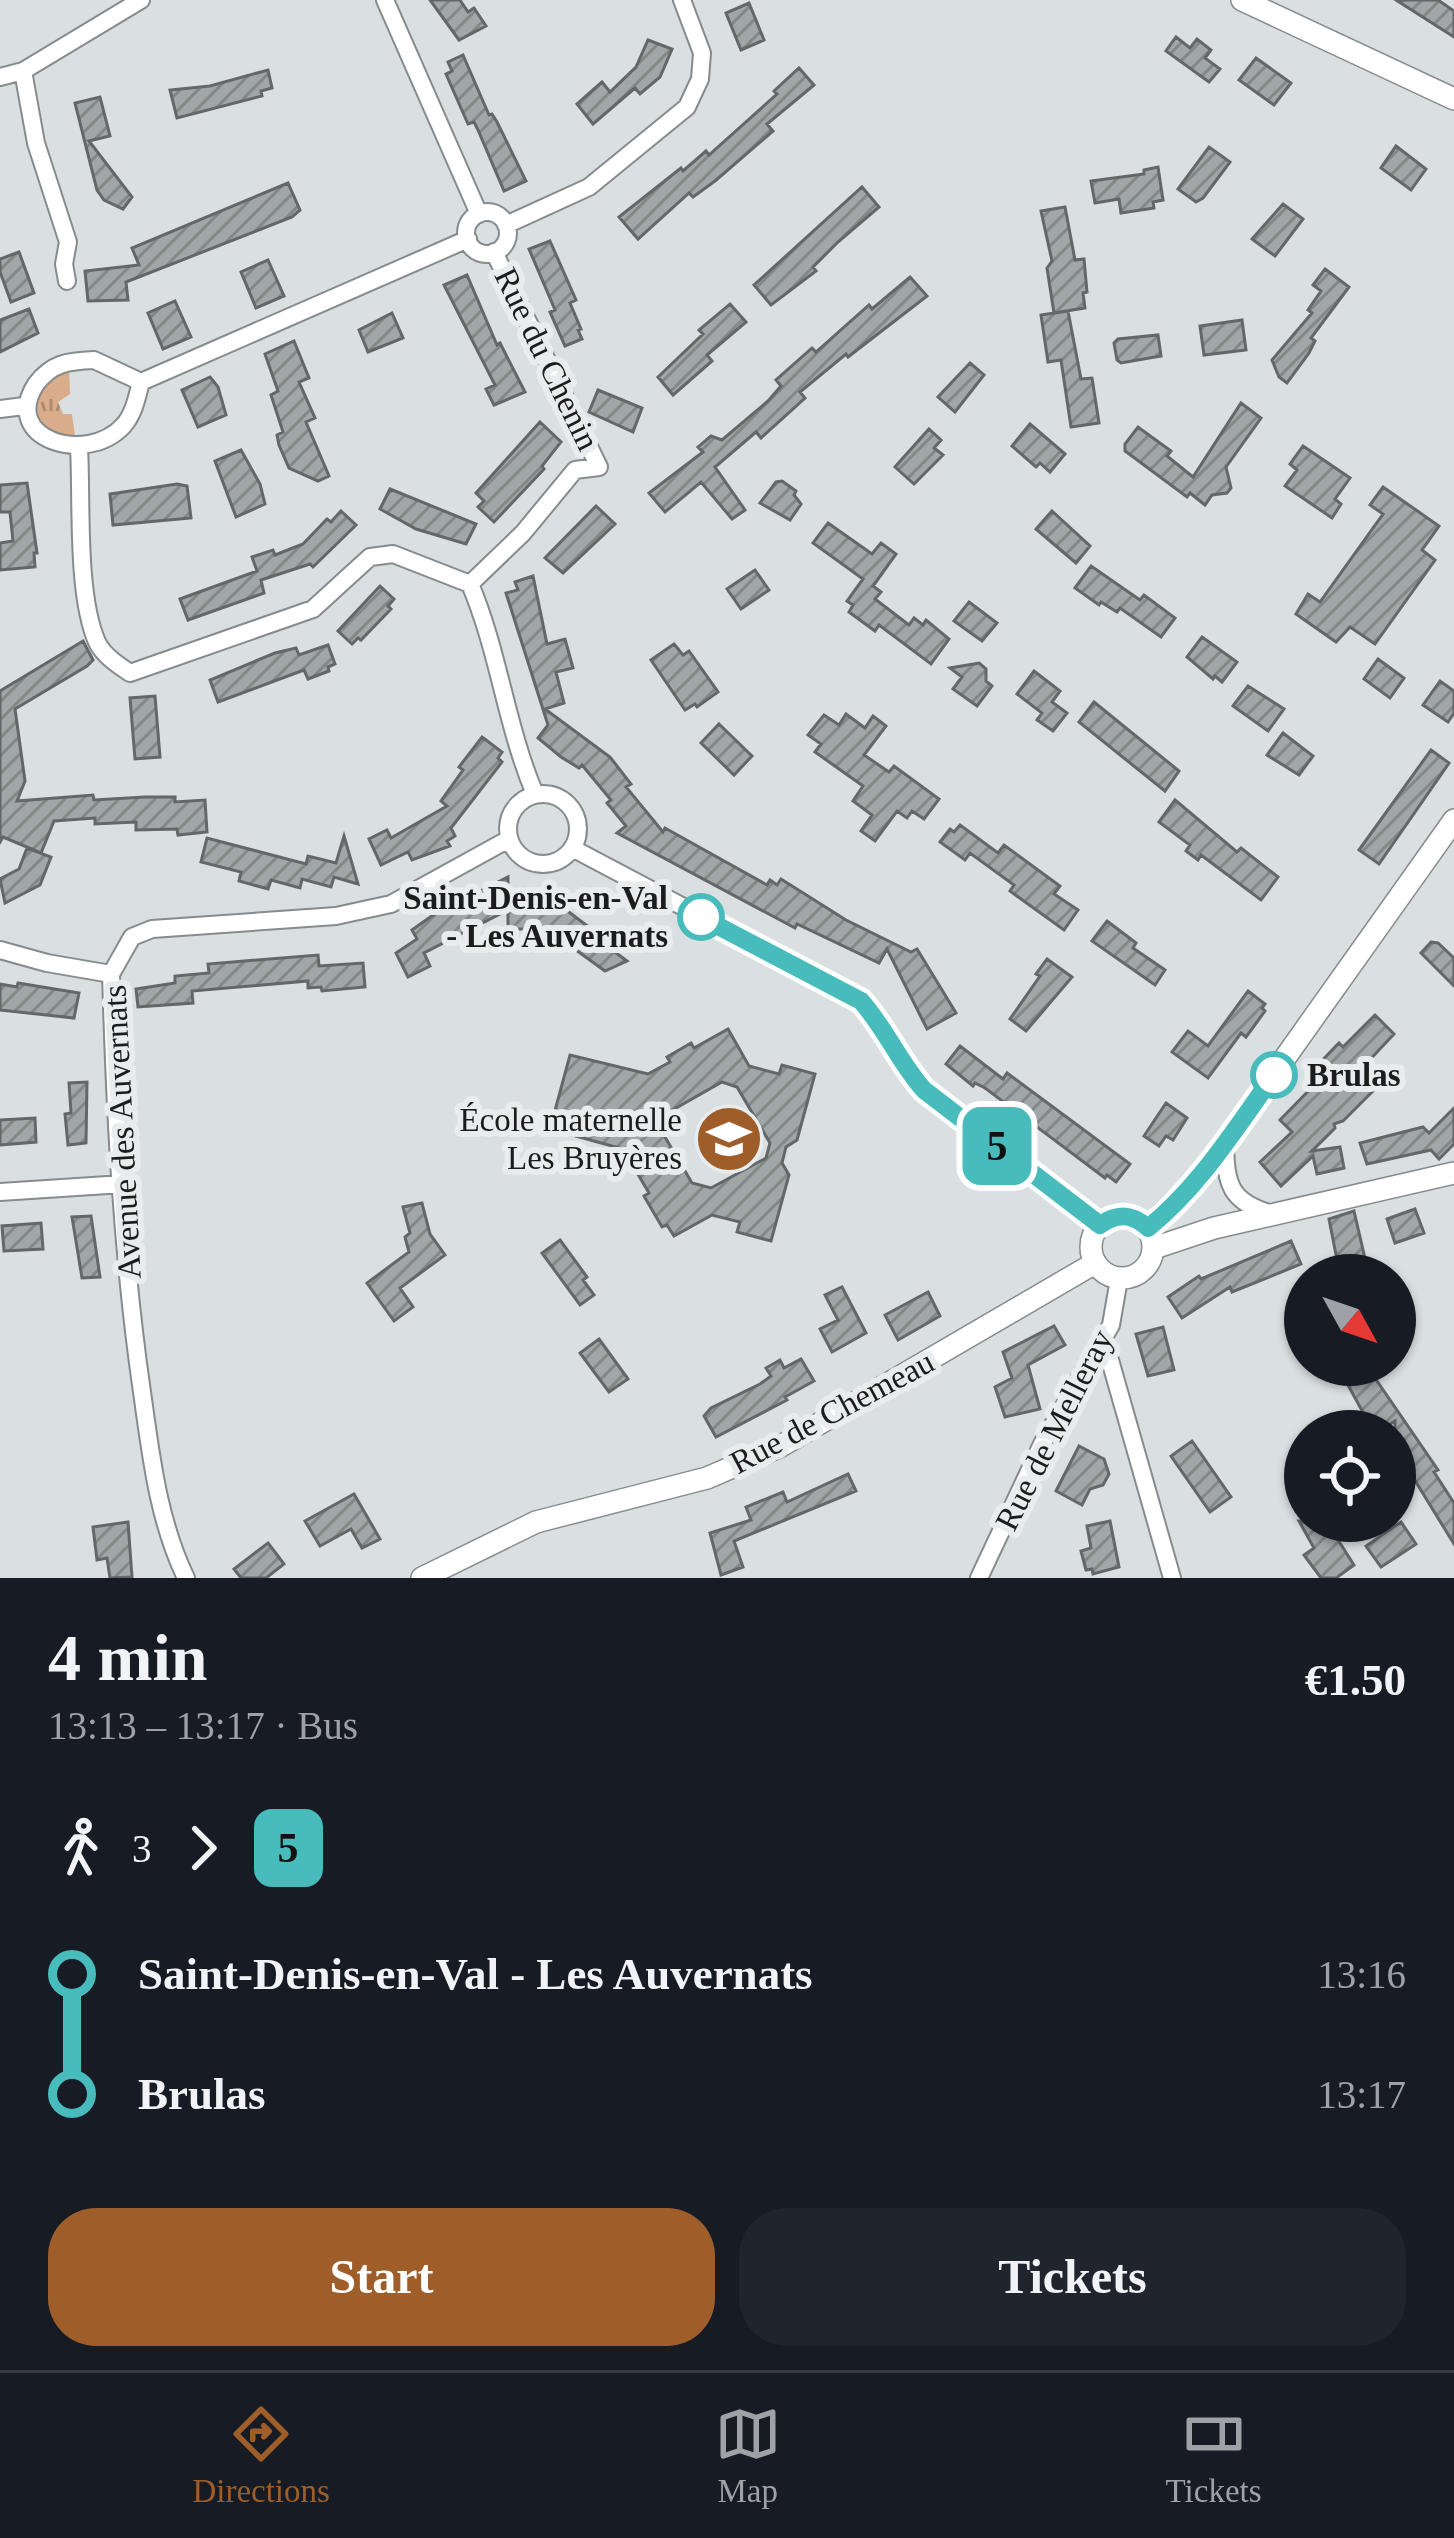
<!DOCTYPE html>
<html lang="en">
<head>
<meta charset="utf-8">
<style>
  :root { --surface:#171b24; --page:#20242c; --text:#f1f3f6; --muted:#9ea1a6; --line:#363941; --accent:#9f5e29 }
  body { margin:0; font-family:"Times New Roman",serif; background:var(--page); color:var(--text); height:100vh; display:flex; flex-direction:column; font-size:45px; white-space:nowrap }
  * { box-sizing:border-box; margin:0 }
  p { font-size:39px; color:var(--muted) }
  .icon { flex:none; width:66px; height:66px; fill:none; stroke:currentColor; stroke-width:2; stroke-linecap:round; stroke-linejoin:round }
  .map { position:relative; height:1578px; overflow:hidden }
  .panel { display:flex; flex-direction:column; background:var(--surface); flex:1 }
  .panel>* { flex:none }
  .badge { padding:0 24px; border-radius:18px; font-size:42px; line-height:78px }
  .needle { width:78px; rotate:130deg }
  .fabs { position:absolute; left:1284px; top:1254px; display:grid; gap:24px }
  .fabs a { display:grid; place-items:center; width:132px; height:132px; border-radius:50%; background:var(--surface); box-shadow:0 3px 9px #0004; font-size:60px }
  .map>.badge { position:absolute; translate:-50% -50%; box-shadow:0 0 0 6px #fff }
  .legs { display:flex; align-items:center; gap:18px; height:132px; padding:0 48px; font-size:39px }
  .legs p { margin-inline-start:auto }
  .overview { display:flex; align-items:center; justify-content:space-between; height:204px; padding:0 48px }
  h1 { font-size:66px; font-weight:700; line-height:90px }
  .action { display:flex; gap:24px; margin-top:auto; padding:24px 48px }
  .action a { flex:1; height:138px; border-radius:48px; background:var(--accent); color:#fff; font-size:48px; font-weight:700; line-height:138px; text-align:center }
  .action a+a { background:var(--page); color:var(--text) }
  ul { padding:0 48px; list-style:none }
  li { display:flex; align-items:center; gap:42px; height:120px; font-size:45px }
  li i { display:grid; place-items:center; width:18px; height:100%; margin:0 15px; background:currentColor }
  li i::after { content:''; width:30px; height:30px; margin:-15px; border:9px solid; border-radius:50%; background:var(--surface) }
  li p { margin-inline-start:auto }
  li:first-child i { background:linear-gradient(#0000 50%,currentColor 0) }
  li:last-child i { background:linear-gradient(currentColor 50%,#0000 0) }
  .tabs { display:flex; justify-content:space-around; align-items:center; height:168px; border-top:3px solid var(--line); background:var(--surface); font-size:33px; color:var(--muted) }
  .tabs a { display:grid; justify-items:center; gap:6px }
  .tabs .active { color:var(--accent) }
  .map>svg:first-child { display:block }
  .grass { fill:url(#grass-tufts) }
  .building { fill:url(#building-hatch); stroke:#636769; stroke-width:3; fill-rule:evenodd }
  .lines { fill:none; stroke-linecap:round; stroke-linejoin:round }
  .minor-casing { stroke:#868b8d; stroke-width:20 }
  .tertiary-casing { stroke:#868b8d; stroke-width:24 }
  .minor { stroke:#fff; stroke-width:16 }
  .tertiary { stroke:#fff; stroke-width:21 }
  .line-1-casing { stroke:#fff; stroke-width:27 }
  .line-1 { stroke:#48bcbc; stroke-width:18 }
  .stop-1-dot { fill:#fff; stroke:#48bcbc; stroke-width:6 }
  .labels { text-anchor:middle; dominant-baseline:central; stroke-width:12; stroke-linejoin:round; paint-order:stroke }
  .street-label { font-size:33px; fill:#1b1d1d; stroke:#e8ecef }
  .stop-label { font-size:33px; font-weight:bold; fill:#1b1d1d; stroke:#e8ecef; text-anchor:end }
  .poi-label { font-size:33px; fill:#1b1d1d; stroke:#e8ecef; text-anchor:end }
</style>
</head>
<body>
<div class="map">
<svg width="1454" height="1578" viewBox="0 0 1454 1578">
  <defs>
    <pattern id="grass-tufts" width="24" height="20" patternUnits="userSpaceOnUse" patternTransform="scale(3)"><rect width="24" height="20" fill="#d9ac8b"/><path d="M3 7l-1-3M5 7V3M7 7l1-3M15 17l-1-3M17 17v-4M19 17l1-3" fill="none" stroke="#af8b71"/></pattern>
    <pattern id="building-hatch" width="6" height="6" patternUnits="userSpaceOnUse" patternTransform="scale(3)"><rect width="6" height="6" fill="#a1a6a8"/><path d="M-1 1l2-2M0 6l6-6M5 7l2-2" fill="none" stroke="#828788"/></pattern>
  </defs>
  <rect width="100%" height="100%" fill="#dadfe1"/>
  <path class="grass" d="M69,369L70,394L58,402L63,414H72L75,437L45,432C26,407 38,376 69,369Z"/>
  <path class="building" d="M430,0H460L468,12L474,8L486,26L459,40Z
    M1396,0H1438L1454,11V37Z
    M749,3L764,40L741,50L726,13Z
    M1176,37L1190,48L1197,39L1211,50L1205,58L1220,69L1209,82L1166,51Z
    M648,40L672,49L660,77L640,94L635,88L593,124L577,104L602,82L610,92L636,67Z
    M463,55L489,115L492,114L497,122L526,181L504,191L478,130L474,122L468,124L446,74L452,71L448,62Z
    M1256,58L1291,83L1274,105L1239,80Z
    M799,68L814,85L767,124L773,131L715,181L693,197L689,193L638,239L619,217L681,168L683,171L706,151L709,155L777,94L774,91Z
    M268,70L272,88L261,91L262,96L177,118L170,90L210,86Z
    M100,97L110,136L89,141L132,197L123,209L104,200L97,190L75,103Z
    M1396,146L1426,169L1411,190L1381,168Z
    M1209,147L1230,162L1203,198L1196,202L1178,189Z
    M1158,167L1163,200L1153,202L1154,208L1121,213L1119,199L1095,203L1091,181L1144,174V170Z
    M288,183L300,210L292,217L126,282L128,300L88,301L85,271L139,265L132,248Z
    M862,187L879,207L838,242L813,267L816,271L771,305L754,285Z
    M1283,204L1303,219L1275,256L1252,239Z
    M1065,207L1075,260L1084,259L1087,292L1083,293L1085,308L1054,313L1047,268L1052,261L1041,211Z
    M550,241L576,300L570,303L581,329L578,330L582,339L565,346L550,312L555,310L529,249Z
    M19,252L34,293L11,302L0,272V259Z
    M268,260L284,296L256,308L241,272Z
    M1325,269L1349,287L1311,338L1315,341L1309,353L1287,383L1279,377L1272,360L1312,313L1308,310L1321,291L1313,285Z
    M467,275L497,345L500,343L525,392L494,405L486,389L495,385L444,285Z
    M910,277L927,296L848,357L846,354L800,392L805,398L761,438L756,432L715,467L745,510L732,519L701,482L665,512L649,493L703,452L698,447L711,436L722,440L768,401L781,386L776,380L812,348L816,352L869,305L872,309Z
    M175,301L191,337L163,349L148,313Z
    M730,304L746,322L707,355L712,361L673,395L658,377L703,334L699,330Z
    M29,309L38,333L0,352V320Z
    M1068,311L1081,379L1092,378L1099,423L1071,427L1061,360L1048,362L1041,315Z
    M392,313L403,338L368,352L359,330Z
    M1242,320L1246,350L1204,355L1200,326Z
    M1158,335L1161,356L1121,363L1117,360L1114,343L1118,339Z
    M294,341L309,378L299,382L315,418L306,422L329,476L318,481L289,468L279,445L277,435L283,432L271,395L278,391L265,354Z
    M970,363L984,375L955,412L938,397Z
    M210,377L218,387L226,415L198,427L182,390Z
    M598,390L642,408L633,432L589,412Z
    M1241,403L1261,418L1226,467L1231,488L1227,493L1212,495L1205,505L1190,493L1187,497L1125,451V444L1138,427L1171,451L1167,456L1193,477Z
    M540,422L561,442L542,466L544,469L494,522L478,507L484,501L476,493Z
    M1030,424L1065,454L1050,472L1040,463L1036,467L1012,446Z
    M929,429L941,440L934,448L943,455L914,484L895,467Z
    M1303,446L1350,478L1335,499L1341,504L1332,518L1285,486L1297,470L1290,464Z
    M241,450L260,484L265,504L236,517L215,461Z
    M782,481L796,491L794,495L801,504L790,520L760,503L776,482Z
    M27,483L37,553H34L35,567L0,570V543L13,541L10,512H0V485Z
    M177,484L187,486L191,518L113,525L110,494Z
    M1383,487L1439,526L1422,550L1435,560L1375,644L1350,627L1336,642L1296,614L1308,594L1320,602L1383,514L1370,505Z
    M390,489L476,524L466,544L416,529L380,509Z
    M596,506L615,524L563,573L545,558Z
    M341,511L356,525L313,567L310,564L261,580L264,593L188,620L180,599L257,571L252,557L273,550L275,555L303,544L327,519L331,522Z
    M1052,511L1090,546L1076,563L1036,529Z
    M828,523L872,554L881,543L896,554L873,586L881,592L875,599L909,625L914,618L923,625L926,620L949,639L931,664L879,625L875,631L849,612L853,605L847,601L863,579L813,543Z
    M1091,566L1140,600L1144,595L1175,618L1161,637L1120,608L1117,612L1101,602L1099,605L1075,588Z
    M755,570L769,590L741,609L727,589Z
    M533,576L547,644L565,639L573,668L556,672L564,703L545,709L610,757L631,784L626,787L663,832L665,828L767,885L770,880L777,885L781,879L846,920L911,952L917,949L956,1013L927,1029L887,949L879,963L797,924L795,928L617,833L626,826L607,803L611,800L582,765L579,768L561,757L538,738L548,725L506,593L518,590L515,582Z
    M380,586L394,599L388,606L391,609L361,640L358,638L352,644L338,631Z
    M969,602L997,623L982,641L954,621Z
    M1202,637L1237,662L1222,682L1215,676L1213,679L1187,657Z
    M83,641L93,660L87,666L15,709L25,781L17,801L93,795L94,800L145,797H175V802L205,800L207,832L178,835L177,829L136,830V822L95,824V818L54,821L41,853L3,837L0,842V691Z
    M674,644L683,655L689,651L718,692L697,707L695,704L685,710L651,660Z
    M328,645L335,664L328,667L329,671L308,679L304,670L218,702L210,680L275,653L296,648L299,655Z
    M1378,659L1404,678L1390,698L1364,679Z
    M979,663L986,669V681L992,686L977,706L953,689L962,677L950,668Z
    M1034,671L1060,691L1052,702L1067,713L1053,731L1037,720L1042,713L1017,694Z
    M1440,681L1454,691V713L1448,722L1423,705Z
    M1248,686L1284,709L1268,731L1233,706Z
    M155,696L160,757L135,759L130,698Z
    M1094,702L1179,771L1165,791L1079,722Z
    M846,714L865,728L873,716L886,726L864,755L889,772L894,766L939,799L924,819L912,811L907,818L897,811L875,841L861,831L872,815L853,801L863,786L815,752L821,744L808,735L824,715L839,725Z
    M719,724L752,756L734,775L701,743Z
    M1283,733L1313,756L1299,775L1267,755Z
    M482,737L502,752L498,758L502,762L451,828L455,836L447,841L450,846L412,860L408,852L381,865L369,839L387,830L391,838L447,806L441,801L463,770L459,767Z
    M1431,750L1449,763L1379,864L1359,850Z
    M1175,800L1237,852L1241,848L1278,877L1261,900L1201,855L1198,860L1186,851L1190,845L1159,822Z
    M960,825L998,853L1004,845L1060,886L1054,894L1078,910L1064,930L1010,891L1014,885L970,853L965,860L940,842L950,829L954,832Z
    M344,836L358,884L334,877L331,887L302,879L300,888L271,880L268,889L239,881L241,872L201,862L207,838L306,864L308,856L336,863Z
    M27,848L51,857L40,885L5,903L0,879L19,869Z
    M508,877V894H545L610,943L608,947L627,961L605,971L547,929H508V910L424,953L430,966L408,977L396,953L417,939L412,930L433,915Z
    M1107,921L1136,943L1133,948L1165,970L1155,985L1092,941Z
    M1431,942L1438,943L1454,958V986L1421,953Z
    M318,955L319,966L363,963L365,987L322,991L321,987L308,988V981L192,991L193,1003L138,1007L136,989L175,983V976L209,973L208,964Z
    M1047,959L1072,977L1026,1031L1010,1019L1040,976L1036,974Z
    M18,983L79,993L74,1018L0,1010V984L17,987Z
    M1248,991L1265,1004L1262,1008L1265,1011L1246,1037L1241,1033L1208,1078L1172,1052L1188,1031L1208,1046Z
    M1375,1015L1394,1034L1363,1067L1380,1084L1343,1121L1334,1124L1335,1128L1312,1151L1340,1147L1344,1168L1317,1174L1313,1156L1281,1186L1260,1162L1292,1132L1280,1120L1320,1079L1312,1071L1339,1043L1343,1047Z
    M728,1029L749,1066L779,1074L782,1065L815,1074L797,1140L786,1147L782,1163L789,1175L771,1241L737,1232L740,1222L712,1215L674,1236L667,1225L662,1227L644,1196L649,1193L623,1149L550,1129L570,1055L648,1074L670,1062L667,1057L691,1043L694,1048ZM722,1082L737,1087L770,1143L766,1158L711,1188L692,1183L655,1120Z
    M960,1046L1003,1079L1007,1073L1130,1164L1116,1182L1107,1175L1105,1178L985,1088L975,1083L973,1086L946,1064Z
    M87,1082L86,1143L68,1145L65,1114L71,1113L69,1083Z
    M1166,1103L1187,1118L1173,1140L1166,1136L1159,1146L1144,1136Z
    M1454,1108V1144L1439,1159L1431,1150L1367,1164L1360,1143L1423,1127L1429,1133Z
    M35,1118L36,1142L0,1145V1120Z
    M422,1203L430,1234L445,1255L400,1288L413,1307L394,1321L367,1283L409,1252L405,1237L410,1233L403,1207Z
    M1415,1209L1424,1233L1395,1243L1387,1219Z
    M1354,1211L1366,1263L1357,1264L1359,1275H1340L1329,1219Z
    M91,1216L100,1277L82,1278L72,1217Z
    M41,1223L43,1249L4,1251L2,1226Z
    M560,1240L587,1277L583,1280L594,1295L580,1305L542,1253Z
    M1291,1241L1301,1264L1232,1292L1230,1287L1182,1318L1168,1297L1199,1276L1201,1279Z
    M842,1287L866,1333L832,1352L820,1329L838,1320L825,1295Z
    M928,1292L940,1316L898,1340L885,1315Z
    M1054,1326L1065,1345L1028,1365L1040,1409L1005,1417L995,1387L1012,1378L1003,1352Z
    M1163,1327L1174,1370L1148,1376L1136,1334Z
    M599,1339L628,1379L609,1392L580,1353Z
    M801,1359L814,1381L785,1397L787,1400L716,1437L704,1416L711,1408L760,1384L771,1376L766,1368L780,1360L784,1368Z
    M1337,1365H1366L1438,1470L1434,1472L1454,1503V1544L1395,1448V1421L1382,1429L1377,1423L1371,1427Z
    M1192,1441L1231,1497L1210,1512L1171,1456Z
    M1079,1446L1104,1459L1109,1474L1103,1485L1090,1489L1082,1505L1056,1491Z
    M848,1474L856,1491L734,1541L743,1567L721,1575L710,1533L751,1520L746,1507L783,1492L787,1502Z
    M354,1494L380,1539L362,1548L351,1529L320,1546L305,1521Z
    M1110,1521L1119,1567L1093,1574L1092,1569L1086,1570L1081,1551L1091,1548L1087,1526Z
    M1299,1521H1326L1354,1565L1336,1578H1321L1304,1555L1314,1548Z
    M128,1522L132,1577L110,1578L107,1558L97,1560L93,1527Z
    M1401,1522L1416,1544L1381,1567L1366,1546Z
    M268,1543L284,1564L266,1578H241L234,1569Z"/>
  <g class="lines">
    <g class="minor-casing">
      <path id="minor" d="M385,0L479,214
        M23,71L36,143L68,242L64,264L67,281
        M0,77L23,71L141,0
        M466 233a21 21 0 1 1 42 0a21 21 0 1 1-42 0Z
        M506,225L589,187L687,107L700,79L702,53L682,0
        M94,360L141,382C137,397 134,414 123,426C87,465 0,440 36,384C52,363 68,361 94,360Z
        M141,382L468,239
        M0,409L24,406
        M79,447C82,501 76,594 97,642C103,655 118,665 130,673L313,609L370,557L393,554L470,584C499,652 506,726 535,794
        M470,584L523,533L575,470L599,467L494,252
        M508 829a35 35 0 1 1 70 0a35 35 0 1 1-70 0Z
        M572,848L861,1001C886,1028 899,1062 924,1090L1100,1224
        M0,950L47,963L111,974
        M1225,1144C1226,1185 1230,1202 1272,1214
        M0,1192L123,1184
        M1101,1343L1106,1346L1172,1578
        M186,1578C158,1520 151,1456 142,1392C122,1255 115,1113 111,974L132,937L152,929L336,916L391,904L509,839
        M979,1578L1042,1444L1111,1325L1119,1279"/>
    </g>
    <g class="tertiary-casing">
      <path id="tertiary" d="M1242,0L1454,99
        M1091 1247a31 31 0 1 1 62 0a31 31 0 1 1-62 0Z
        M1147,1228L1199,1179L1454,820
        M1154,1248L1214,1228L1454,1173
        M422,1578L536,1522L707,1478L781,1446L1095,1263"/>
    </g>
    <use href="#minor" class="minor"/>
    <use href="#tertiary" class="tertiary"/>
  </g>
  <g class="lines">
    <g class="line-1-casing">
      <path id="line-1" d="M701,917L861,1001C886,1029 899,1062 924,1090L1100,1225C1117,1213 1132,1213 1148,1228C1200,1186 1235,1129 1274,1075"/>
    </g>
    <use href="#line-1" class="line-1"/>
  </g>
  <defs>
    <g id="school-disc" transform="scale(3.45)"><circle r="9.5" fill="#9f5e29" stroke="#e8ecef"/><path d="M0-5L7-2L0 1L-7-2ZM-4 1L0 2.5L4 1V4Q0 6-4 4Z" fill="#fff"/></g>
  </defs>
  <g fill-rule="evenodd">
    <use href="#school-disc" x="729" y="1139"/>
  </g>
  <g class="stop-1-dot">
    <circle cx="701" cy="917" r="21"/>
    <circle cx="1274" cy="1075" r="21"/>
  </g>
  <g class="labels">
    <g class="street-label">
      <text transform="translate(547 359) rotate(64)">Rue du Chenin</text>
      <text transform="translate(122 1132) rotate(-93)">Avenue des Auvernats</text>
      <text transform="translate(832 1412) rotate(-28)">Rue de Chemeau</text>
      <text transform="translate(1054 1430) rotate(-63)">Rue de Melleray</text>
    </g>
    <g class="stop-label">
      <text x="668" y="898">Saint-Denis-en-Val<tspan x="668" dy="38">- Les Auvernats</tspan></text>
      <text x="1307" y="1075" text-anchor="start">Brulas</text>
    </g>
    <g class="poi-label">
      <text x="682" y="1120">École maternelle<tspan x="682" dy="38">Les Bruyères</tspan></text>
    </g>
  </g>
</svg>
<div class="fabs">
<a><svg class="needle" viewBox="-14 -14 28 28"><path d="M0-13l5 13h-10z" fill="#e53935"/><path d="M0 13l5-13h-10z" fill="#9ea1a6"/></svg></a>
<a><svg class="icon" aria-label="locate" viewBox="0 0 24 24"><circle cx="12" cy="12" r="6"/><path d="M12 2v4M12 18v4M2 12h4M18 12h4"/></svg></a>
</div>
<b class="badge" style="left:997px;top:1146px;background:#48bcbc;color:#111">5</b>
</div>
<section class="panel">
<div class="overview"><div><h1>4 min</h1><p>13:13 – 13:17 · Bus</p></div><b>€1.50</b></div>
<div class="legs"><svg class="icon" aria-label="walk" viewBox="0 0 24 24"><circle cx="13" cy="4" r="2"/><path d="M13 8l-2 6 4 7M11 14l-3 7M7 12l3-4h3l4 4"/></svg>3<svg class="icon" aria-label="forward" viewBox="0 0 24 24"><path d="M9 5l7 7-7 7"/></svg><b class="badge" style="background:#48bcbc;color:#111">5</b></div>
<ul>
<li><i style="color:#48bcbc"></i><b>Saint-Denis-en-Val - Les Auvernats</b><p>13:16</p></li>
<li><i style="color:#48bcbc"></i><b>Brulas</b><p>13:17</p></li>
</ul>
<div class="action"><a>Start</a><a>Tickets</a></div>
</section>
<nav class="tabs">
<a class="active"><svg class="icon" aria-label="directions" viewBox="0 0 24 24"><path d="M12 3l9 9-9 9-9-9zM9 14v-3h6M13 9l2 2-2 2"/></svg>Directions</a>
<a><svg class="icon" aria-label="map" viewBox="0 0 24 24"><path d="M3 6l6-2 6 2 6-2v14l-6 2-6-2-6 2zM9 4v14M15 6v14"/></svg>Map</a>
<a><svg class="icon" aria-label="tickets" viewBox="0 0 24 24"><path d="M3 7h18v10H3zM15 7v10"/></svg>Tickets</a>
</nav>
</body>
</html>
